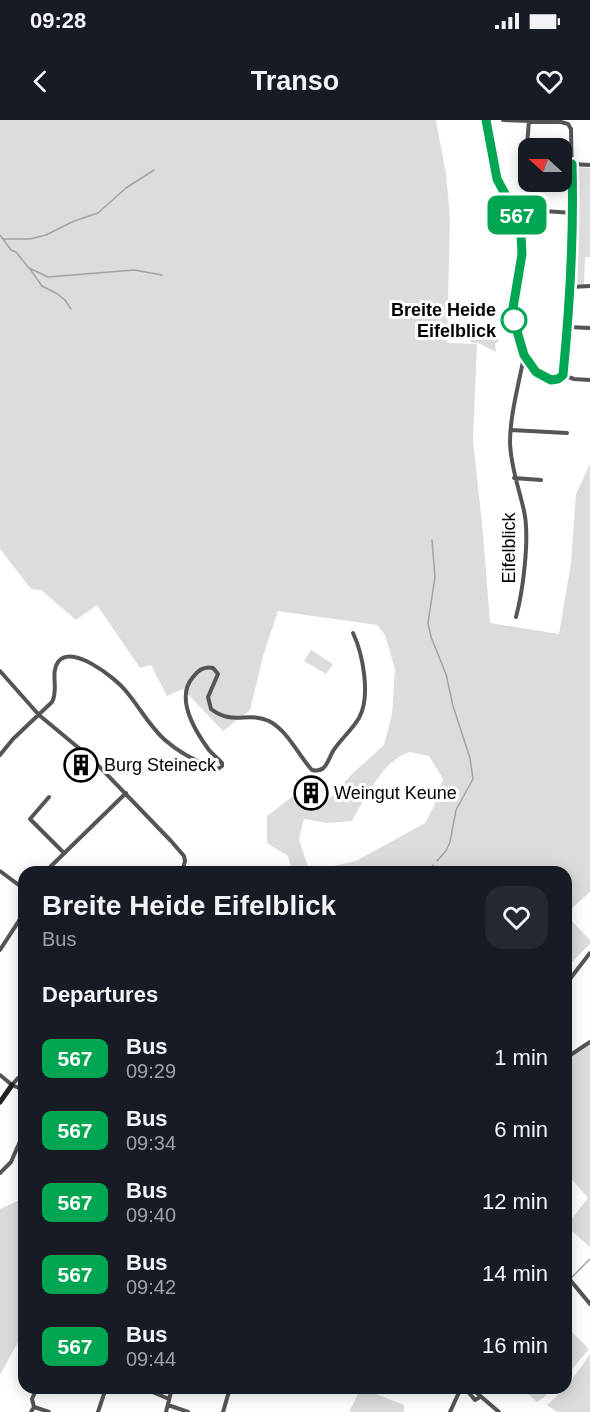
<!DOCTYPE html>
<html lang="en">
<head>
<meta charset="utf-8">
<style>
  :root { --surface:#171b24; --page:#242831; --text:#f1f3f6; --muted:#9ea1a6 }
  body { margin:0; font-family:Arial,sans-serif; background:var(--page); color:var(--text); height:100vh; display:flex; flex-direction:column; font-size:22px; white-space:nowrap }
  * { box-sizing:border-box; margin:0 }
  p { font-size:20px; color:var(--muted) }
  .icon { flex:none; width:33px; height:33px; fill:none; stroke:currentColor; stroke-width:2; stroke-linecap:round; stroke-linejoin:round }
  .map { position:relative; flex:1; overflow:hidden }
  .side { position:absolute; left:18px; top:746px; width:554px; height:528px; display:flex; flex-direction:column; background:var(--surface); border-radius:18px; box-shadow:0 3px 15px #0003 }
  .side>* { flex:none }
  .badge { padding:0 12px; border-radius:9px; font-size:21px; line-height:39px }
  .needle { width:39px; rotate:291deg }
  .fabs { position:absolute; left:518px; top:18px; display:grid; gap:12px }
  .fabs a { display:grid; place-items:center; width:54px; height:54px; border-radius:12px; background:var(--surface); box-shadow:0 3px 15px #0003; font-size:30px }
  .map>.badge { position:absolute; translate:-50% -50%; box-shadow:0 0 0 3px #fff }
  h2 { padding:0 24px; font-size:22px; line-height:54px }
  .round { display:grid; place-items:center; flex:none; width:63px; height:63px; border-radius:18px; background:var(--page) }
  .overview { display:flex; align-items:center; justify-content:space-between; height:102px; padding:0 24px }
  h1 { font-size:28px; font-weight:700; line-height:45px }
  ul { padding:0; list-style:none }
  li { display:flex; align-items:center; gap:18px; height:72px; padding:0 24px }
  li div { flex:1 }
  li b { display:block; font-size:22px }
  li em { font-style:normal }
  li .badge { min-width:66px; font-weight:700; text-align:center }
  .status { display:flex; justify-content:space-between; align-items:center; height:42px; padding:0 30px; background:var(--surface); direction:ltr }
  .status svg { height:16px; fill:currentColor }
  header { display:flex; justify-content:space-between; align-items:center; height:78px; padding:0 24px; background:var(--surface); font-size:27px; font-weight:700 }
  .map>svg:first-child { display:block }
  .green { fill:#dcdcdc; fill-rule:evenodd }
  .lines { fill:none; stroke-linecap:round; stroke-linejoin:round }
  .stream { stroke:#a3a3a3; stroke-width:1.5 }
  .street { stroke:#555; stroke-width:4 }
  .secondary { stroke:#222; stroke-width:5 }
  .line-casing { stroke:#fff; stroke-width:14 }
  .line { stroke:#00a651; stroke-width:9 }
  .stop-dot { fill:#fff; stroke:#00a651; stroke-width:3 }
  .labels { text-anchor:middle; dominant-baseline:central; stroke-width:6; stroke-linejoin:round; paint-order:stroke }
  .stop-label { font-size:18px; font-weight:bold; fill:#000; stroke:#fff; text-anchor:end }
  .street-label { font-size:18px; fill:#000; stroke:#fff }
  .poi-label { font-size:18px; fill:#000; stroke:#fff; text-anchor:start }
</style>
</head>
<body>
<div class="status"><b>09:28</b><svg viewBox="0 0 49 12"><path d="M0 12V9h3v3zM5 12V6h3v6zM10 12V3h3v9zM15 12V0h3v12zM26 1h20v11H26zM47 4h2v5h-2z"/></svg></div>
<header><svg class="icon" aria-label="back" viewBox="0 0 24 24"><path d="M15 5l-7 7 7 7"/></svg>Transo<svg class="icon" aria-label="heart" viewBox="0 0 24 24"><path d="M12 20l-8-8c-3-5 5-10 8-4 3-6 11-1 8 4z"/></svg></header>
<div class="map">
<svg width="590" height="1292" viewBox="0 0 590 1292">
  <rect width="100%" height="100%" fill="#fff"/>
  <path class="green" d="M0,0H436L446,54L450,97L447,223L477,224L473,321L483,413L490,503L559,514L571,443L576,374L590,344V772L572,788L566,785V752L292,751L288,736L267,723V696L292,677L306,683L323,685L352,654L384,625L392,594L395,549L385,515L377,505L278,491L264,533L250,590L223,611L183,569L167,576L151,545L140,548L97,485L76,500L41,470L31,469L0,429ZM410,632L429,636L443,659L434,686L425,703L356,741L325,748L308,747L299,719L304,699L327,703L352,701C365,678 384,639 410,632Z
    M578,47L590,48V137H585L584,165L574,163L575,51Z
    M474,208L498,214L499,220L495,224L496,232L478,223L470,222Z
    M311,530L333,544L326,554L304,541Z
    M566,795L590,820V824L566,848Z
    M590,925V1127L566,1106L588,1078L566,1053V946L575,935Z
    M24,1078V1211L0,1255V1089Z
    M566,1206L589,1229L566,1256Z
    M590,1234V1292H557L547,1285L566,1268Z
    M361,1268L404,1285V1292H349Z
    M522,1268H543L542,1269L547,1275L537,1282Z"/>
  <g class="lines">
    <path class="stream" d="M0,115L11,130L16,132L29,148L48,157L134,150L162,155
      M4,119H30L46,115L74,101L98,93L126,68L154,50
      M30,149L42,166L56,173L65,180L71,189
      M432,420L435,457L428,503L431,517L446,554L453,586L470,638L473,659L456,690L450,722L446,731L437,741
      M429,752L433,745
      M572,1157L590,1139"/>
    <path class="street" d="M486,0L497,59L516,94L521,115L522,134L512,194L524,235L543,257L551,260L558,259L563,255C571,172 573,91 571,9L568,4L561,2L503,0
      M527,25L529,1
      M572,44L590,45
      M561,49L572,50
      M514,89L573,93
      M571,167L590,166
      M568,207L590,208
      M563,255L574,259L590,260
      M511,310L567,313
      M514,358L541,360
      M516,497C523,471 530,417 524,391C519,368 511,348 510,323C510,294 519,264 524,236
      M0,551L39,595L92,639L171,721L184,736L185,741L182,752
      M0,635L13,619L52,582C59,570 50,553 58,542C72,524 114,557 125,570C139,586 149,606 165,620C181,634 199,643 218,649L222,646V643C218,638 213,635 209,630C195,611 175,578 193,557C198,550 205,546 213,548L218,554L208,577L211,589C233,606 247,591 269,601C288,611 298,635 312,650C326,653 327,642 333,631C340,620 352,610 359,598C371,577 363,534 353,513
      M49,677L30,699L63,732
      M0,751L24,769
      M45,752L126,673
      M0,830L24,793
      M566,864L590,833
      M566,941L572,934L590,922
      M0,955L12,965L24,970
      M12,965L18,958L24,956
      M0,1053L11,1042L24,1012
      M566,1155L590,1184
      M143,1268L169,1279
      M465,1268L475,1280L480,1277
      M471,1268L499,1292
      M168,1285L188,1292
      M34,1287L32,1279L37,1268
      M31,1292L34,1287L49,1292
      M98,1292L106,1268
      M166,1292L172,1268
      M223,1292L230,1268
      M450,1292L461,1268"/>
    <path class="secondary" d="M0,982L12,965"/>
  </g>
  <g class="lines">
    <g class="line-casing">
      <path id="line" d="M486,0L497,59L516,94L521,115L522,134L512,194L524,235L536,252L551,260L558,259L563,255C570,184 574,114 572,44"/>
    </g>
    <use href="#line" class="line"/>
  </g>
  <defs>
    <g id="building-ring" transform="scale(1.725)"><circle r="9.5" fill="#fff" stroke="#000" stroke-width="1.5"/><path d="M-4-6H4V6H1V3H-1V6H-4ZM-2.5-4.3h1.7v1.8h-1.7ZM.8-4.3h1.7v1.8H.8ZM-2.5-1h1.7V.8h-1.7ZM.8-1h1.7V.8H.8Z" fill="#000"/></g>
  </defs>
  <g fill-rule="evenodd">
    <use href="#building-ring" x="81" y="645"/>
    <use href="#building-ring" x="311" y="673"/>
  </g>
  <circle class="stop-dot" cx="514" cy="200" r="12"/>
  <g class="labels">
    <g class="stop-label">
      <text x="496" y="190">Breite Heide<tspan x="496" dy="21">Eifelblick</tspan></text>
    </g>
    <g class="street-label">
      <text transform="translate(509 428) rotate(-90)">Eifelblick</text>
    </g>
    <g class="poi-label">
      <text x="104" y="645">Burg Steineck</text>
      <text x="334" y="673">Weingut Keune</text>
    </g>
  </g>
</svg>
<div class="fabs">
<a><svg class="needle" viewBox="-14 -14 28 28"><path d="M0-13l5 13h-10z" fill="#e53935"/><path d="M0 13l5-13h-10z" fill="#9ea1a6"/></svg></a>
</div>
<b class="badge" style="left:517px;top:95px;background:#00a651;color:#fff">567</b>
<section class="side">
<div class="overview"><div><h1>Breite Heide Eifelblick</h1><p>Bus</p></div><a class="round"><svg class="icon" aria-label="heart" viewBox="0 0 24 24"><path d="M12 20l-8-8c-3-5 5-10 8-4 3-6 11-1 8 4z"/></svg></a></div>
<h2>Departures</h2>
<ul>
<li><span class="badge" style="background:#00a651;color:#fff">567</span><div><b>Bus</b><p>09:29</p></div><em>1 min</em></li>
<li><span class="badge" style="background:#00a651;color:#fff">567</span><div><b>Bus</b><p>09:34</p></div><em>6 min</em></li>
<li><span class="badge" style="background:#00a651;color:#fff">567</span><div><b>Bus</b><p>09:40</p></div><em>12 min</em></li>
<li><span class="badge" style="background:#00a651;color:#fff">567</span><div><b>Bus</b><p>09:42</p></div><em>14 min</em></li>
<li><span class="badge" style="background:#00a651;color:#fff">567</span><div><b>Bus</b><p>09:44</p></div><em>16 min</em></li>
</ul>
</section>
</div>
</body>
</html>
